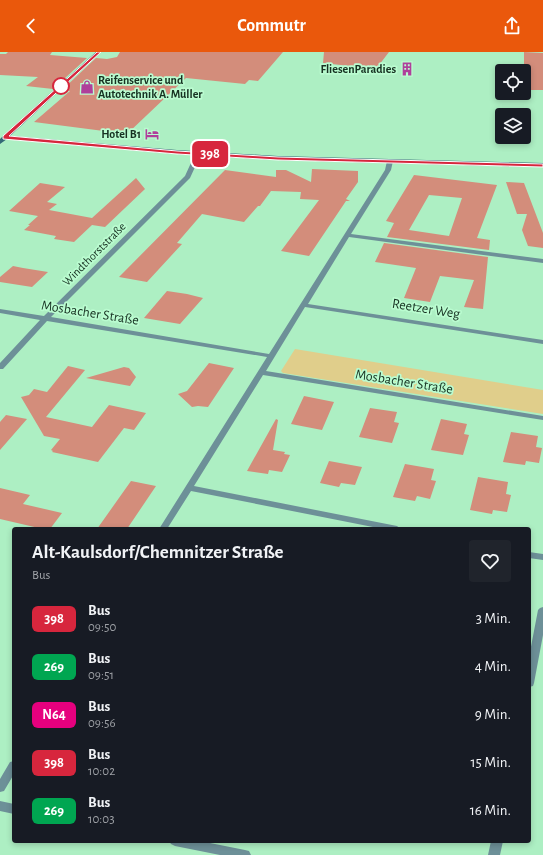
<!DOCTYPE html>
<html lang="de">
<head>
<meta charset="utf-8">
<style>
  :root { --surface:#171b24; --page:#20242c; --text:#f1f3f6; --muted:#9ea1a6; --accent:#ea580c }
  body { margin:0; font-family:"Alegreya Sans",sans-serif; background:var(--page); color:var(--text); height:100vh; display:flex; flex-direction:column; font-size:15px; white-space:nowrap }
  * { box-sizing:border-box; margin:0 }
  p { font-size:13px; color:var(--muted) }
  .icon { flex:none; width:22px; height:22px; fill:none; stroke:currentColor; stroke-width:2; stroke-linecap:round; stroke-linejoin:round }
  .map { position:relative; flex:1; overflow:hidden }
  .drawer { position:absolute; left:12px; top:475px; width:519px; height:316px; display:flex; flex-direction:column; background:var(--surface); border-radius:4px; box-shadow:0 2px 6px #0003 }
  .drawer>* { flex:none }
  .badge { padding:0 8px; border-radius:6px; font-size:14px; line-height:26px }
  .controls { position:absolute; left:495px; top:12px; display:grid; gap:8px }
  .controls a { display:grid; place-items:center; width:36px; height:36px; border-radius:4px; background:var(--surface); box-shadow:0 2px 6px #0003; font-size:20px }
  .map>.badge { position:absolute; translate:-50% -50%; box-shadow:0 0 0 2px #fff }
  .round { display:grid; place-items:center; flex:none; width:42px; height:42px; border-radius:4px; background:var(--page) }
  .head { display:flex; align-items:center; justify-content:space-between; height:68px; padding:0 20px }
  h1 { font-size:19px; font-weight:600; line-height:30px }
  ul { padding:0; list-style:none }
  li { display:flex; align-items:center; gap:12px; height:48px; padding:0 20px }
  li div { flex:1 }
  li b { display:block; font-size:15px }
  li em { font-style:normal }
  li .badge { min-width:44px; font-weight:700; text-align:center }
  header { display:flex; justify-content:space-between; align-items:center; height:52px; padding:0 20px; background:var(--accent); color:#fff; font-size:18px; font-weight:600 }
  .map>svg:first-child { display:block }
  .green { fill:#e0ce8b }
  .building { fill:#d38d7b; fill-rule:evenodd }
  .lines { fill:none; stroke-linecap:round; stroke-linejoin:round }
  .street { fill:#6d9098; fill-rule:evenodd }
  .secondary { fill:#346a77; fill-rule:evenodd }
  .line { fill:#d7263d; stroke:#fff }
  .stop-dot { fill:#fff; stroke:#d7263d; stroke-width:2 }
  .labels { text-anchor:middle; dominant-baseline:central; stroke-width:3.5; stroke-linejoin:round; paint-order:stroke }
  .far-poi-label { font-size:12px; font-weight:bold; fill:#173222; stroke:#bafcd0; text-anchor:end }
  .far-street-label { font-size:12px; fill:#173222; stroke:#bafcd0 }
  .street-label { font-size:14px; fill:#173222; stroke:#bafcd0 }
</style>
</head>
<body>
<header><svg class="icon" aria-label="back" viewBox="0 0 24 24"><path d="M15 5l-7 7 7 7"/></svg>Commutr<svg class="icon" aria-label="share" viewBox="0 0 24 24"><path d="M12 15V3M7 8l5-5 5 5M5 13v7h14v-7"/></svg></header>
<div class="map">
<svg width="543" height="803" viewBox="0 0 543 803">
  <rect width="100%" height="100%" fill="#adefc3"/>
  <path class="green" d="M295,297L543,338V362L283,321L281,319Z"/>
  <path class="building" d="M8,0H52L50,3L87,6L53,37L26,34L38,25L0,23V2H6Z
    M120,0H283L258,29L249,28L245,32L186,26L127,82L34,70L70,39L62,38L96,6L107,7L117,5Z
    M324,0H389L376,17L323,11Z
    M524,0L543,1V38H525L524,31Z
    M312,117L358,119V130L346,147L350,149H346L309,204L281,199L319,148L300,147L301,140L271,139L260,154H258L244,170L202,162L177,191L182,192L147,230L119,225L225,118L276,125V118H286L311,130Z
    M414,123L497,133L477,186L490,188L489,198L387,185L394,171L386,169ZM429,143L462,146L449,184L409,178Z
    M136,126L145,137L105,175L92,173L74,190L54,187L56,184L24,178L30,173H28L38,164L9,159L40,131L65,135L47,150L57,152L49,158L92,166Z
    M506,130L524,131L543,181V196L528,194L522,178L527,162H517Z
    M384,191L488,205L483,257L464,255L474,228L440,224L430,250L404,246L416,216L375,210Z
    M13,214L23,216L48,220L32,235L0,230V225Z
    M167,239L187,242L203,246L180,272L144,266Z
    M209,311L234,316L208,355L198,354L192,355L178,342L187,339Z
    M68,314L85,318L46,365L92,375L109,353L146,361L134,378L124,376L98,410L52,400L53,399L51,398L60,387L44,384L21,345L29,343L34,337L47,340Z
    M124,315L129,316L136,325L130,334L86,326Z
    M304,344L334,350L322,378L291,372Z
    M370,356L397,360L394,370L399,371L392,391L359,385Z
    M6,363L27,367L0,398V370Z
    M276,367L278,368L273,398L285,400L284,402L290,403L282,420L269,418L268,422L247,419Z
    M441,367L467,372L464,382L469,383L463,403L431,398Z
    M511,380L538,384L536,395L542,396L539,411L526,409L525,413L503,410Z
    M329,409L362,415L355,433L341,431L339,435L320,431Z
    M405,412L434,417L431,428L436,429L430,447L417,444L415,449L393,445Z
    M478,425L508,430L506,442L511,443L507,460L493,458L492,462L470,458Z
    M131,429L156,434L127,477H97Z
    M0,436L30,443L23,452L62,461L50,477H43L0,467Z"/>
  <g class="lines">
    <path class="street" d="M198,100L201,102L190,126L51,265L269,302L385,118L387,109L390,107L393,109L391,118L351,182L543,207V211L349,185L308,252L543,288V292L305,255L266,319L543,364V368L263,323L194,434L397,474L401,477H383L191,439L167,477H159L267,305L47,269L3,317H0V311L40,268L0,261V257L44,264L185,124L195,102Z
      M529,500L543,502V508L529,506Z
      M543,555V583L534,631L533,634L529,635V605L538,558L540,556Z
      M14,709V722L4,739L0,740V727L10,710Z
      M0,749L14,752V762L0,759Z
      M169,789H200L245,798L249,799L251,803H220L175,794L171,792Z
      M491,789H503L500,803H488Z"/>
    <path class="secondary" d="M96,0H101L10,84L177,98L278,104L543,111V115L278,108L177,102L7,87L0,92V87L3,84Z"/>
  </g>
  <path class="line" d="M97,0H101L9,84L177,99L278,105L543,112V115L278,108L177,102L3,87V84Z"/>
  <defs>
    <g id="building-bare" transform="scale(1.08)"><path d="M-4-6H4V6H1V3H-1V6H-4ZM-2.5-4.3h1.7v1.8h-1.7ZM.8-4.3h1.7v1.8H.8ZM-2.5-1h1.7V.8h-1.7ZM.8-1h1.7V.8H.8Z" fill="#af3f9b" stroke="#bafcd0" stroke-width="2.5" paint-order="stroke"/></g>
    <g id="shop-bare" transform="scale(1.08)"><path d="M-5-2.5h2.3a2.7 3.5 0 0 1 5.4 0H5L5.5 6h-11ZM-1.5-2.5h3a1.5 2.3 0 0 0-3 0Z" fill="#af3f9b" stroke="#bafcd0" stroke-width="2.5" paint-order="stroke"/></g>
    <g id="hotel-bare" transform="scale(1.08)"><path d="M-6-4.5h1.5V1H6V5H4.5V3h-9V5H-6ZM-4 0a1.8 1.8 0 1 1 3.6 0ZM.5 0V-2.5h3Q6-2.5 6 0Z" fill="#af3f9b" stroke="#bafcd0" stroke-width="2.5" paint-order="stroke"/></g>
  </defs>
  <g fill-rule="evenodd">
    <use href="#building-bare" x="407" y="17"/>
    <use href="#shop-bare" x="87" y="35"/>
    <use href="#hotel-bare" x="152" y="82"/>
  </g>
  <circle class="stop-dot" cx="61" cy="34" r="8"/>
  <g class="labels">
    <g class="far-poi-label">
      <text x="396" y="17">FliesenParadies</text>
      <text x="98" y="28" text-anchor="start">Reifenservice und<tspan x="98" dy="14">Autotechnik A. Müller</tspan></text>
      <text x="141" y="82">Hotel B1</text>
    </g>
    <g class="far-street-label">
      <text transform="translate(94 202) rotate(-45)">Windthorststraße</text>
    </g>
    <g class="street-label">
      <text transform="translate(426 257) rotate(9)">Reetzer Weg</text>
      <text transform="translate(90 261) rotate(9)">Mosbacher Straße</text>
      <text transform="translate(404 330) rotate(9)">Mosbacher Straße</text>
    </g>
  </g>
</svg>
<div class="controls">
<a><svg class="icon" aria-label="locate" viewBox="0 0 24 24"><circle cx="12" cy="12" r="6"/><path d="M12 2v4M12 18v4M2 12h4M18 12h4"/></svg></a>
<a><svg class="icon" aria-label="layers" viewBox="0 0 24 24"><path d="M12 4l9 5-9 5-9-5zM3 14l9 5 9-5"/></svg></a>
</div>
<b class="badge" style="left:210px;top:102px;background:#d7263d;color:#fff">398</b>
<section class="drawer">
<div class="head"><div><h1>Alt-Kaulsdorf/Chemnitzer Straße</h1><p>Bus</p></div><a class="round"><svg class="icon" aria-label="heart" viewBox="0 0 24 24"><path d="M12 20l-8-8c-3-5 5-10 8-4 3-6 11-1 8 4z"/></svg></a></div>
<ul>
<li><span class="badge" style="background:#d7263d;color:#fff">398</span><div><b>Bus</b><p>09:50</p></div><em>3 Min.</em></li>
<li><span class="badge" style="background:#00a651;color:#fff">269</span><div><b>Bus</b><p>09:51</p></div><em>4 Min.</em></li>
<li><span class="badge" style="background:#e6007e;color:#fff">N64</span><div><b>Bus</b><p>09:56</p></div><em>9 Min.</em></li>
<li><span class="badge" style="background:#d7263d;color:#fff">398</span><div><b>Bus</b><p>10:02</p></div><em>15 Min.</em></li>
<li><span class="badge" style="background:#00a651;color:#fff">269</span><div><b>Bus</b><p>10:03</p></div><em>16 Min.</em></li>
</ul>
</section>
</div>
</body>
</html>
